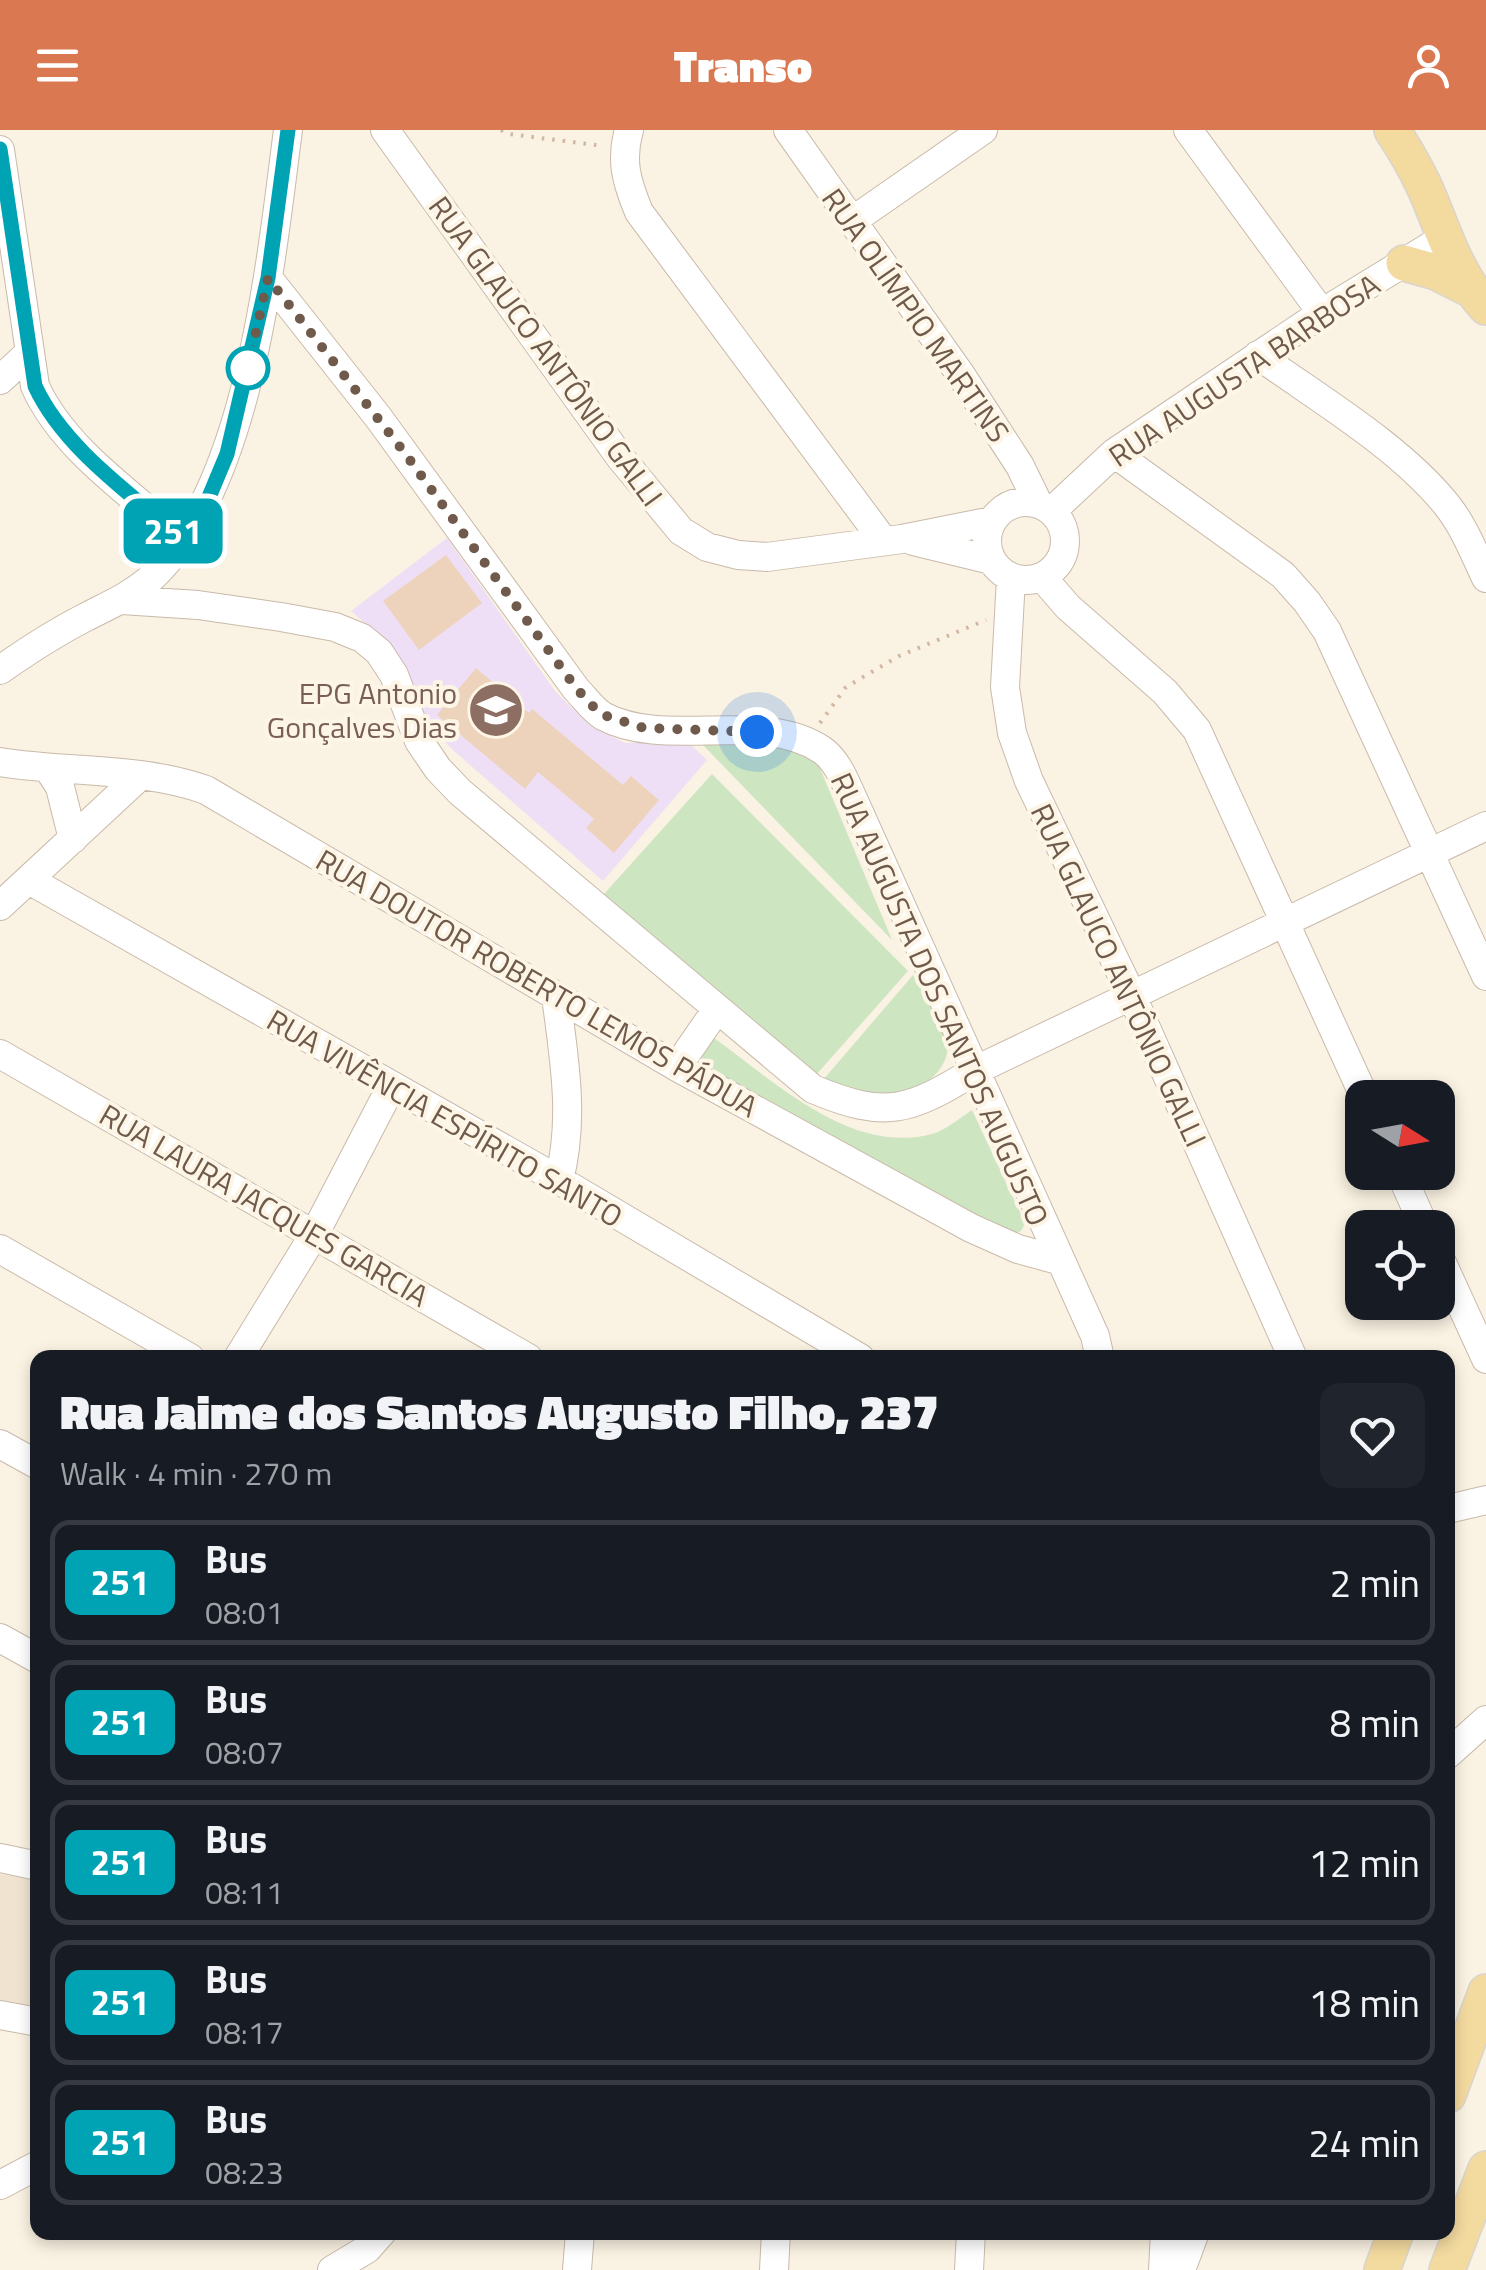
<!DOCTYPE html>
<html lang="en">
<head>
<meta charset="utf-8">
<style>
  :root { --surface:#171b24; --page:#20242c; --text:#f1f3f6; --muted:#9ea1a6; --line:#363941; --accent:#da7951 }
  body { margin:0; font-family:"Titillium Web",sans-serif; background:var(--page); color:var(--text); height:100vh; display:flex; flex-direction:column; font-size:38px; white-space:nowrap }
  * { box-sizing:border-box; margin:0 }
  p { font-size:32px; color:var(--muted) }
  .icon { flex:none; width:55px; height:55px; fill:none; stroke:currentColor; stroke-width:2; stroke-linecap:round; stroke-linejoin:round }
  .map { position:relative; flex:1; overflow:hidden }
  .panel { position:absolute; left:30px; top:1220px; width:1425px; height:890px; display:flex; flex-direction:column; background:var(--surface); border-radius:20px; box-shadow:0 5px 15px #0003 }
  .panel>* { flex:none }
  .badge { padding:0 20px; border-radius:15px; font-size:35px; line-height:65px }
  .needle { width:65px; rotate:101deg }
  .controls { position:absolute; left:1345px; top:950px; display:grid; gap:20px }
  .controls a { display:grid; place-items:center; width:110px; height:110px; border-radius:20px; background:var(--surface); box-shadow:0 5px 15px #0003; font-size:50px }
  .you { position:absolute; width:50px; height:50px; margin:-25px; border:8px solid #fff; border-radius:50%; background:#1a73e8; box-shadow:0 0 0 15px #1a73e833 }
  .map>.badge { position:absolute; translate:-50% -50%; box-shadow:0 0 0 5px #fff }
  .round { display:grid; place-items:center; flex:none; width:105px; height:105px; border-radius:20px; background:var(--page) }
  .head { display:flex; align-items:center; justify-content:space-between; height:170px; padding:0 30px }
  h1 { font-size:48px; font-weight:800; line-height:75px }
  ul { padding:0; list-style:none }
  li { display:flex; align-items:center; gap:30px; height:125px; margin:0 20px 15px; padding:0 10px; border:5px solid var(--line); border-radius:20px }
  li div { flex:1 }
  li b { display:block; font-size:38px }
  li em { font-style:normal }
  li .badge { min-width:110px; font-weight:700; text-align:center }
  header { display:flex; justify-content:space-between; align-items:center; height:130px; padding:0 30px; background:var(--accent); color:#fff; font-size:45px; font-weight:800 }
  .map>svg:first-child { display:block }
  .residential { fill:#f0e4d1 }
  .education { fill:#efdff6 }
  .green { fill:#cee5c2 }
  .building { fill:#edd3bc }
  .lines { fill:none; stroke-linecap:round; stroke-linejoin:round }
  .minor-casing { stroke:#c9baaa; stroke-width:30 }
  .major-casing { stroke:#dad4d0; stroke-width:38 }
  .path { stroke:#d1b6a0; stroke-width:4; stroke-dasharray:2.5 8; stroke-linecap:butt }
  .minor { stroke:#fff; stroke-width:28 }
  .major { stroke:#f3da9f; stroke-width:35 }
  .line-casing { stroke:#fff; stroke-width:22 }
  .line { stroke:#00a3b4; stroke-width:15 }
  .walk { stroke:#6f5a4b; stroke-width:10; stroke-dasharray:0 18 }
  .stop-dot { fill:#fff; stroke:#00a3b4; stroke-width:5 }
  .labels { text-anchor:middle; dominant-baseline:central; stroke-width:8; stroke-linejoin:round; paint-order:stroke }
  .street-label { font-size:30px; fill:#6f5a4b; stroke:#fdf6e7 }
  .education-label { font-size:30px; fill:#785e54; stroke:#fdf6e7; text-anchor:end }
</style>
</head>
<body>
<header><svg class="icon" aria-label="menu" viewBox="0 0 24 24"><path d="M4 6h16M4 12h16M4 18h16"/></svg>Transo<svg class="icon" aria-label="person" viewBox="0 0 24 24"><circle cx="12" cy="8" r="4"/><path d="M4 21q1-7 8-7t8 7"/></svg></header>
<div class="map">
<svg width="1486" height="2140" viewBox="0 0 1486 2140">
  <rect width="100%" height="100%" fill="#faf2e2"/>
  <path class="residential" d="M0,1744L37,1750V1880L0,1872Z"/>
  <path class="education" d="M447,408L555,561L590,596L625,613L687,611L707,630L603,751L454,621L421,587L397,522L351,481Z"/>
  <path class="green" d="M762,611L811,627L819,636L892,810L702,614Z
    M712,644L908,841L816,945L604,764Z
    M913,845C924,864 942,887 947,909C954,945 908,970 876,966C859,964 839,955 823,950Z
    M710,905C772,949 850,1026 932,1004C946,1000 960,988 972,980L1025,1093L1021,1101L1013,1104L989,1094L901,1043L693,932Z"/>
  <path class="building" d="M446,425L482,473L419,520L383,471Z
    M476,538L529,583L532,579L623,655L631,646L659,670L614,723L586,698L594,689L538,642L525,659L437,585Z"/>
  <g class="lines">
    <g class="minor-casing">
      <path id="minor" d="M385,0L620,327L681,401L707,417L738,425L767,427L902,409L992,391
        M629,0C620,31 627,53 639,82L883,410
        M788,0L961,245L1020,336L1038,373
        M1188,0L1322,183
        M0,20L35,256C63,319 133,365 183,410
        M852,91L983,0
        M268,148L378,287L576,559C584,567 593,580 603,586C666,620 762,579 822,620C838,631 846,654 854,671L1095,1206L1100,1228
        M1258,225C1319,269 1399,316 1446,374C1464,396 1474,423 1486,448
        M0,250L29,223
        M1114,323L1283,445L1307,472L1327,501L1486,846
        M987 411a39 39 0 1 1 78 0a39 39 0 1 1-78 0Z
        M1052,381L1114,323L1322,183L1444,108
        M913,411L991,430
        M1042,447L1068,477L1165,562L1197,600L1365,968
        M1011,448L1005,557L1012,603L1029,651L1131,864L1293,1228
        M122,470L198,475L281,487L335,497L362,508L379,522L394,545L419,611L438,639L460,662L813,959C887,990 909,981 976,940L1486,696
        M0,540C27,521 55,503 84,488C107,476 129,467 149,450C250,359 271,129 288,0
        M0,632C68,643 142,637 206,660L677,937L971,1098L1018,1119L1058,1130
        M49,640L60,657L73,709
        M29,750L559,1050L860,1228
        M0,776L141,645
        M556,866C564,929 575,988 559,1050
        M0,924L528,1228
        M677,937L717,879
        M1400,1042L1425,1098
        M0,1119L190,1228
        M1438,1124L1486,1229
        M238,1228L315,1103L391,957
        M0,1314L38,1335
        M1448,1379L1486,1370
        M0,1508L38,1529
        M1448,1624L1486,1590
        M0,1728L38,1736
        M0,1885L38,1892
        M0,2055L38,2035
        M332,2140L367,2119L382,2102
        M577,2140L580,2102
        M774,2140L776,2102
        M969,2140L971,2102
        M1163,2140L1165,2102
        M1181,2140L1195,2102"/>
    </g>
    <g class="major-casing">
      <path id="major" d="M1392,0C1404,18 1415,37 1424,56C1443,98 1454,142 1486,177
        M1404,133L1436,142L1470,159
        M1448,1965L1486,1862
        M1382,2140L1396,2102
        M1447,2140L1486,2039"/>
    </g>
    <path class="path" d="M501,0L509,4L604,16
      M820,593L846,557L899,526L986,490"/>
    <use href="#minor" class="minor"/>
    <use href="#major" class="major"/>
  </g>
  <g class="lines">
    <g class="line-casing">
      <path id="line" d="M0,19L35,256C64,319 133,365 184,410L209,367L227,324L268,148L288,0"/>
    </g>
    <use href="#line" class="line"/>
    <path class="walk" d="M248,238L268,148L404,322L576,558L600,584L644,598L757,602"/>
  </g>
  <defs>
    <g id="school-disc" transform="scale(2.875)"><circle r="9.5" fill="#8d6e63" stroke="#fdf6e7"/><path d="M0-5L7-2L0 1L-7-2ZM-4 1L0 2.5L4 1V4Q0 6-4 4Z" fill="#fff"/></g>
  </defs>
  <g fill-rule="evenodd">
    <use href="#school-disc" x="496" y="580"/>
  </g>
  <circle class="stop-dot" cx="248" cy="238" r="20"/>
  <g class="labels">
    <g class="street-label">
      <text transform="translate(916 185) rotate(55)">RUA OLÍMPIO MARTINS</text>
      <text transform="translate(546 221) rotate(54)">RUA GLAUCO ANTÔNIO GALLI</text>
      <text transform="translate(1244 240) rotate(-34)">RUA AUGUSTA BARBOSA</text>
      <text transform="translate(1119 845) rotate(65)">RUA GLAUCO ANTÔNIO GALLI</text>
      <text transform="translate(537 853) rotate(30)">RUA DOUTOR ROBERTO LEMOS PÁDUA</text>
      <text transform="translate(940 869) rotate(66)">RUA AUGUSTA DOS SANTOS AUGUSTO</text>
      <text transform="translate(445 988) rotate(30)">RUA VIVÊNCIA ESPÍRITO SANTO</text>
      <text transform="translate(264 1075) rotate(30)">RUA LAURA JACQUES GARCIA</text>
    </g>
    <g class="education-label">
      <text x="457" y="563">EPG Antonio<tspan x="457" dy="34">Gonçalves Dias</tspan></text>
    </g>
  </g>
</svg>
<div class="controls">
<a><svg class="needle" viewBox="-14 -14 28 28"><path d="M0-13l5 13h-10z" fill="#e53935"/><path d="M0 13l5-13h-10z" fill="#9ea1a6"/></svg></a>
<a><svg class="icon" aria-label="locate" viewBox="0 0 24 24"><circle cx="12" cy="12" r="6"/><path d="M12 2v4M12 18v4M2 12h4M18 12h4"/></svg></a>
</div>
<div class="you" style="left:757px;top:602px"></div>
<b class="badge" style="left:173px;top:401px;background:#00a3b4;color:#fff">251</b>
<section class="panel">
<div class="head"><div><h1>Rua Jaime dos Santos Augusto Filho, 237</h1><p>Walk · 4 min · 270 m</p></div><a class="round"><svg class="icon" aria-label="heart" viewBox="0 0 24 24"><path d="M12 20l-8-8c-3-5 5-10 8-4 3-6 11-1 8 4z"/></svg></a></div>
<ul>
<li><span class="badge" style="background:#00a3b4;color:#fff">251</span><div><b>Bus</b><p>08:01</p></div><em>2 min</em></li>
<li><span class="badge" style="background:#00a3b4;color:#fff">251</span><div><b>Bus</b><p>08:07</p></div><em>8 min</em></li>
<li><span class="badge" style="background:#00a3b4;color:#fff">251</span><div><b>Bus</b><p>08:11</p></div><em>12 min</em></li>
<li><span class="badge" style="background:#00a3b4;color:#fff">251</span><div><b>Bus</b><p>08:17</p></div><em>18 min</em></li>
<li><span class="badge" style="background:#00a3b4;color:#fff">251</span><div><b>Bus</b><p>08:23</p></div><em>24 min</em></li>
</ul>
</section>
</div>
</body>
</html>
